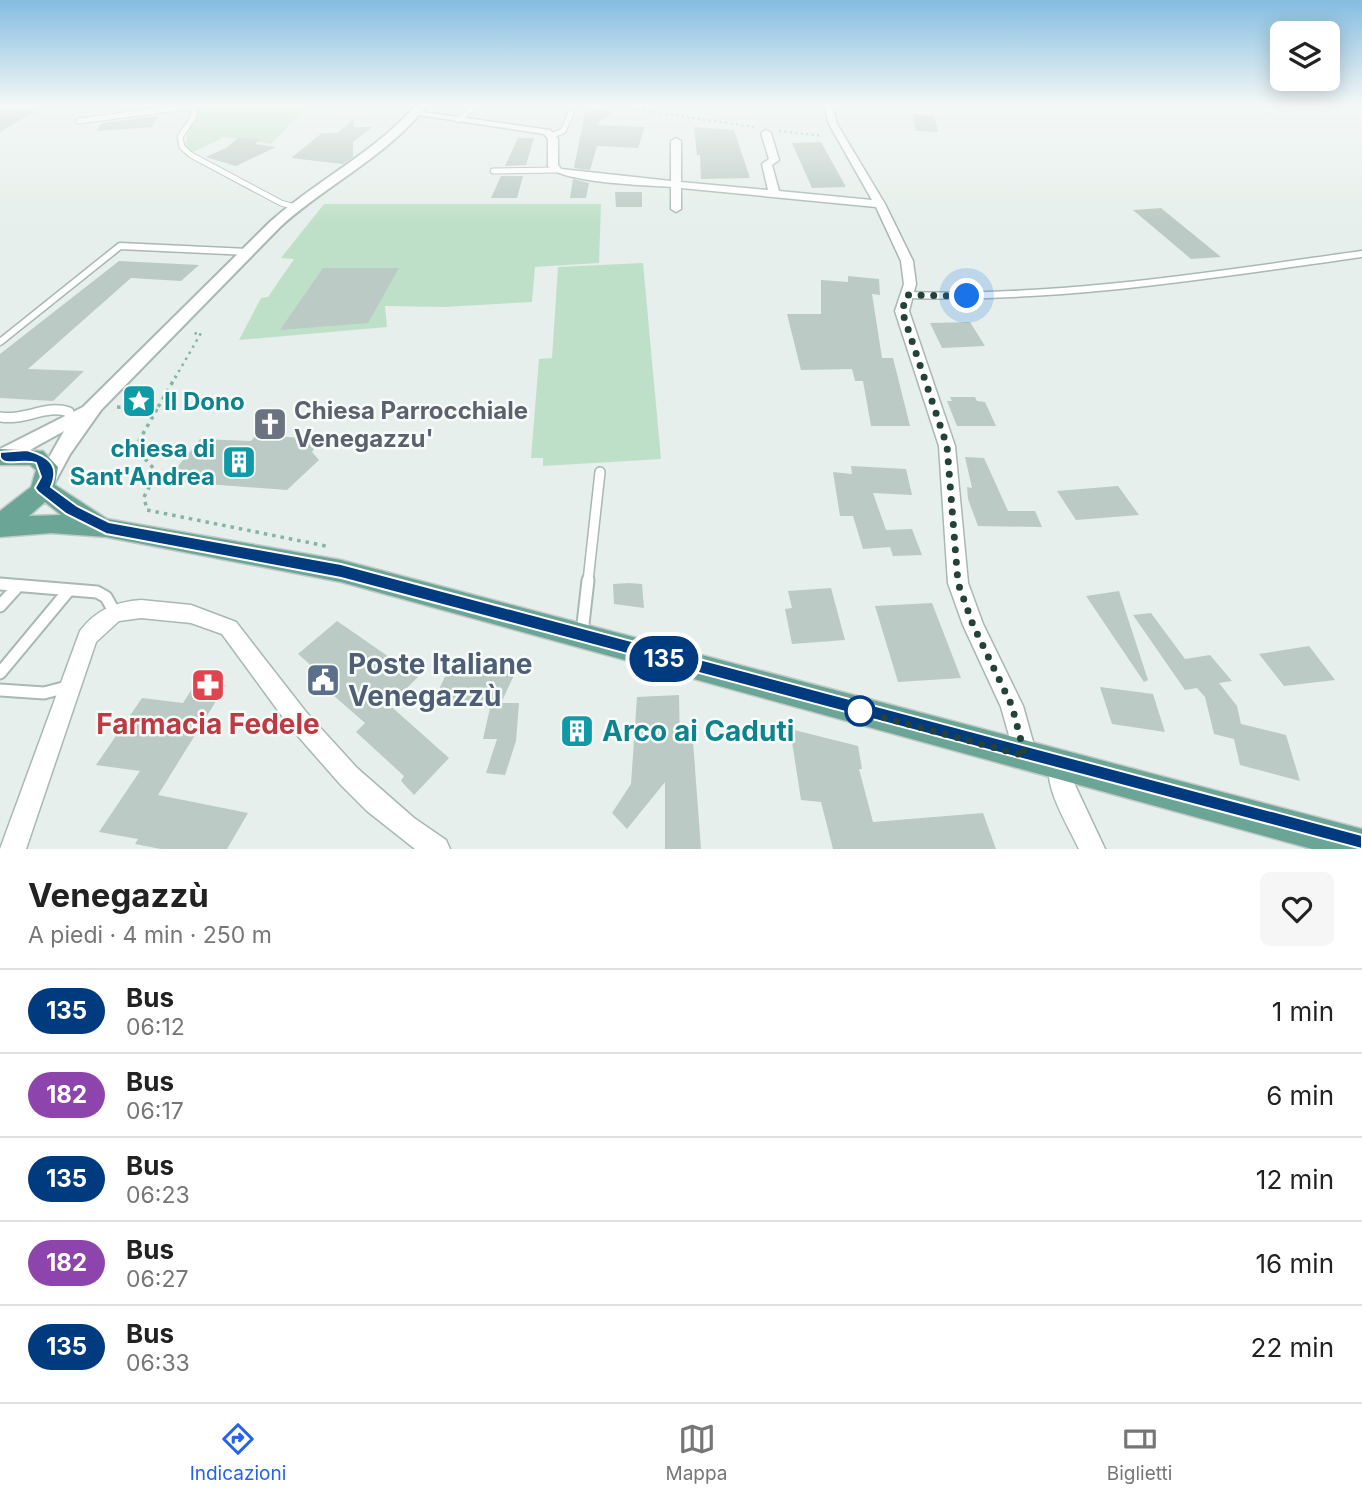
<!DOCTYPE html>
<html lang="it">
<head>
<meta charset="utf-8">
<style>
  :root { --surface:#fff; --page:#f6f6f6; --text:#222; --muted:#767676; --line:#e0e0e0; --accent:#2563eb }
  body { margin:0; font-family:Inter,sans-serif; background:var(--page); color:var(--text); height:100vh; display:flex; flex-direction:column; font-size:26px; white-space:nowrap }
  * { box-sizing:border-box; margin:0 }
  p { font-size:23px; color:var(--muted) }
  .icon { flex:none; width:38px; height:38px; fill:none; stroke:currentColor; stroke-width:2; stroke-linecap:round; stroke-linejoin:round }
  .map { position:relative; height:849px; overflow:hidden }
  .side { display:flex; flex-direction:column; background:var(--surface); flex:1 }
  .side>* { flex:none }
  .badge { padding:0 14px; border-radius:23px; font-size:24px; line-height:46px }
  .buttons { position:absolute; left:1270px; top:21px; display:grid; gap:14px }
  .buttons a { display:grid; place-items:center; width:70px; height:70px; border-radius:10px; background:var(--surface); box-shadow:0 4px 18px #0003; font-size:35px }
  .you { position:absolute; width:35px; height:35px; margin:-18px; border:5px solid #fff; border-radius:50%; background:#1a73e8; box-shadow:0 0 0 10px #1a73e833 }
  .map>.badge { position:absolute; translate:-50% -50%; box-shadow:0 0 0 4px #fff }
  .round { display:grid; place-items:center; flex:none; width:74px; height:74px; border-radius:10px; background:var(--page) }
  .summary { display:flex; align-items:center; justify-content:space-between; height:119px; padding:0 28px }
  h1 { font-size:33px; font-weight:700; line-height:52px }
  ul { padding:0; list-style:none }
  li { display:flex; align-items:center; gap:21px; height:84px; padding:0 28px; border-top:2px solid var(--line) }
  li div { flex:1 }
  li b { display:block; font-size:26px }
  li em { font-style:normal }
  li .badge { min-width:77px; font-weight:700; text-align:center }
  .menu { display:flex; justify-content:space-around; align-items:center; height:98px; border-top:2px solid var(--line); background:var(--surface); font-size:19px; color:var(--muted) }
  .menu a { display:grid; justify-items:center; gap:4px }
  .menu .active { color:var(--accent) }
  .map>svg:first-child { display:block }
  .green { fill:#bfe0c8 }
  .building { fill:#bbcac4 }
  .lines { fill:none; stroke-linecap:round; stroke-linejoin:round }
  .service-far3-casing { stroke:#a8b8b2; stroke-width:7 }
  .service-far2-casing { stroke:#a8b8b2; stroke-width:9 }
  .service-far1-casing { stroke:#a8b8b2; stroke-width:12 }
  .service-casing { stroke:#a8b8b2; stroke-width:15 }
  .minor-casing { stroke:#a8b8b2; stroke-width:3 }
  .tertiary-casing { stroke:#a8b8b2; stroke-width:4 }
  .primary-casing { stroke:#c2cac8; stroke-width:3 }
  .path-far2 { stroke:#86b3a5; stroke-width:2; stroke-dasharray:2 3.5; stroke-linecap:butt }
  .path-far1 { stroke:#86b3a5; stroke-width:2.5; stroke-dasharray:2.5 4.5; stroke-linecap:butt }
  .path { stroke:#86b3a5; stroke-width:3.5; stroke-dasharray:3.5 5; stroke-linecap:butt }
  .service-far3 { stroke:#fff; stroke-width:5 }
  .service-far2 { stroke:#fff; stroke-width:6 }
  .service-far1 { stroke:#fff; stroke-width:9 }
  .service { stroke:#fff; stroke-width:11 }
  .minor { fill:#fff; fill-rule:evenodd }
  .tertiary { fill:#fff; fill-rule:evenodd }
  .primary { fill:#6aa596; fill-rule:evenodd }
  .line { fill:#003b80; stroke:#fff; stroke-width:2 }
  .walk { stroke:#24423a; stroke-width:7; stroke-dasharray:0 12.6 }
  .stop-dot { fill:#fff; stroke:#003b80; stroke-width:3.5 }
  .labels { text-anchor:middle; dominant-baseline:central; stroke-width:5; stroke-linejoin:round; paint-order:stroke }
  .culture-label { font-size:24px; font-weight:bold; fill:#0d838f; stroke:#f7fbf9; text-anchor:start }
  .worship-label { font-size:24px; font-weight:bold; fill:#5b616d; stroke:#f7fbf9; text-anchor:start }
  .near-service-label { font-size:28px; font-weight:bold; fill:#4e5e75; stroke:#f7fbf9; text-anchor:start }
  .near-health-label { font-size:28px; font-weight:bold; fill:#be3a42; stroke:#f7fbf9 }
  .near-culture-label { font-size:28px; font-weight:bold; fill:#0d838f; stroke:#f7fbf9; text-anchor:start }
</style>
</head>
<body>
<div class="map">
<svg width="1362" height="849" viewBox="0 0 1362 849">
  <rect width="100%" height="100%" fill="#e6efeb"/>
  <path class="green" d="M190,104H310L271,144L225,137L185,156Z
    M324,204H601L599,263L535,267L532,302L444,307L385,306L387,327L239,340L261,298L268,297L294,259L281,258Z
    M643,263L661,459L543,466V458H531L539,359L552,358L558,267Z"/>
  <path class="building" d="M586,107L613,112L595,125L645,127L638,148L597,146L590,170L574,168Z
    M0,109H39L0,132Z
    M912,114L934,115L938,132L916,131Z
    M158,116L152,127L96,131L102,123Z
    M354,118V127H372L353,142V157L343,164L291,158L322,133H338Z
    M694,127L734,130L750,178L701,179L700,155H697Z
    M238,138L261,139L255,144L276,147L236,166L206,157L226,148Z
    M518,138H534L526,165L505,166Z
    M821,142L846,187L812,188L792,143Z
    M501,176H523L517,198H491Z
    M573,179L589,183L586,198H570Z
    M615,192H642V207H616Z
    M1161,208L1221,257L1191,259L1133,210Z
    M119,261L199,265L181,281L131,278L28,369L84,371L53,401L0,398V354Z
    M323,268H399L368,323L280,330Z
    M848,276L879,279L880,295L872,294L882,358H893L910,426H871L863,381H855L852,369L801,370L787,314H821V280L848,282Z
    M970,322L985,346L942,348L930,323Z
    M950,397H975L977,401L985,402L996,426H957L947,401H952Z
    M256,435L320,439L312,452L319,460L287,490L180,482L185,476L171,475L200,439L251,441Z
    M965,457L984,458L1008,511H1035L1042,527L978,526L968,499L967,487L972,488Z
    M851,466L906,469L912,495L873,493L886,530L912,529L922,555L893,556L890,547L863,549L853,516H840L833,472L852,474Z
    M1118,486L1139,515L1076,520L1057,491Z
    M629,583L642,584L644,608L614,604L613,584Z
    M831,588L845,640L792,644L785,609L792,608L788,591Z
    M1119,591L1148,680L1144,682L1086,596Z
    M932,603L961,678L898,682L875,606Z
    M1151,613L1185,659L1210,655L1232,681L1219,683L1237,706L1241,724L1286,735L1300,781L1240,765L1234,739L1214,734L1205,697L1197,688L1185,690L1133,615Z
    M337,621L418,677L401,694L376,693L449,758L414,795L401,781L404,776L356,732L365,723L333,695L339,690L298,654Z
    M1309,646L1335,680L1284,686L1259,654Z
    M469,659L516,671L501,703H519L516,741L505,775L486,773L497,739H483L490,708L436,696L448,670L462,673Z
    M197,681L226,685L158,795L248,813L227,849H161L135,844L138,839L99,832L140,771L96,765L142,698L183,703Z
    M1100,687L1153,694L1165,732L1112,724Z
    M679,695L680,742L693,741L701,849H665V782L627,829L612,813L631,784L637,697Z
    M790,729L858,746L862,769H859L873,822L983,813L996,849H833L821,802L801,800Z"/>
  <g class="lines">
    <g class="service-far3-casing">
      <path id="service-far3" d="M458,120L478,104
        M79,121L193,106L194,116L180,137L182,147L191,155L281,203L295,207
        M551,136L563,131L571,113
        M493,171L557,170"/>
    </g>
    <g class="service-far2-casing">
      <path id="service-far2" d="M907,295C1059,300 1212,275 1362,254
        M0,342L120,246L248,252"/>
    </g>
    <g class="service-far1-casing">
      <path id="service-far1" d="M0,417C26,421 46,404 69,412L70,422
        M588,581L600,472"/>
    </g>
    <g class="service-casing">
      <path id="service" d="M0,584L97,592L106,597L115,613
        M0,606L18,586
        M582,633L588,580
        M0,673L69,590
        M0,690L44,693L67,687"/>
    </g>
    <g class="minor-casing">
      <path id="minor" d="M824,104H832L837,124L885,204L913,261L916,284L909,311L955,446L968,583L983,624L1023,706L1037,756L1033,764L1025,768L1017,764L1001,707L963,625L948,583L939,446L895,311L904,284L901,261L876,207L681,188V209L676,212L671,209V187C646,185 562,183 548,166V139L544,134L412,114L416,111L550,130L558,139V165L561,169L671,181V141L676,138L681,141V182L768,190L762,164L769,159L761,133L766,130L771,133L779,160L772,165L779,191L872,200L829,124Z
        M141,600L191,605L236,622L306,712L357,768L414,818L446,840L450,849H415L367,811L340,784L290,727L222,634L191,623L141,618L119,621L96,642L26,849H0L80,631C96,610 115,602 141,600Z
        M1059,753L1067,757L1074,783L1105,849H1079C1068,825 1040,782 1051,757Z"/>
    </g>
    <g class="tertiary-casing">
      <path id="tertiary" d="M417,104H428C388,156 327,184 280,227L101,410L70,454L55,482H41L38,477L64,431L10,461L0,462V449L83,407L270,222C317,180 376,152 417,104Z"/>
    </g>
    <g class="primary-casing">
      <path id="primary" d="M0,449L43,451L58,467L55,485L107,519L341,560L1362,829V849H1312L341,582L106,537L51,533L0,537V511L31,487L36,470L30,465H0ZM45,502L61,515L29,516Z"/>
    </g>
    <path class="path-far2" d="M600,104L754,127
      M779,131L823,136"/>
    <path class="path-far1" d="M175,378L201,333L190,334"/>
    <path class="path" d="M117,407L157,409L176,376
      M157,409L135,448L157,472L144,497L147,510L326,546"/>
    <use href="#service-far3" class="service-far3"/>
    <use href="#service-far2" class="service-far2"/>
    <use href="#service-far1" class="service-far1"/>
    <use href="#service" class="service"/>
    <use href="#minor" class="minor"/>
    <use href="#tertiary" class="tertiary"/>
    <use href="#primary" class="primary"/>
  </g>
  <linearGradient id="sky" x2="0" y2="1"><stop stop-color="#84bce0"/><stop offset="0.47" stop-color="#f4f8f6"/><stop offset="1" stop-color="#f4f8f6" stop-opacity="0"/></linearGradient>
  <rect width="1362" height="223" fill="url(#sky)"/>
  <path class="line" d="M27,450C47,456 61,464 51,487L77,506L109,522L341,564L1362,835V849L341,578L106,534L66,514L38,492L35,488L41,477L36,463C22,459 3,467 0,457V452Z"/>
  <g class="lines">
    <path class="walk" d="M860,711L1025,756L1012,706L973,625L958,583L947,446L902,311L907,295L967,296"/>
  </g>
  <defs>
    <g id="sight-square" transform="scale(1.75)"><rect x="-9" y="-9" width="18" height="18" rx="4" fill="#0f9aa8" stroke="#f7fbf9"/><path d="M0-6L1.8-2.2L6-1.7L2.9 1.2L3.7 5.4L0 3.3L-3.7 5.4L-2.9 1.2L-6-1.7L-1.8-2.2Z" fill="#fff"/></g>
    <g id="church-square" transform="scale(1.75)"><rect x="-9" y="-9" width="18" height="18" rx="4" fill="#6b7280" stroke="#f7fbf9"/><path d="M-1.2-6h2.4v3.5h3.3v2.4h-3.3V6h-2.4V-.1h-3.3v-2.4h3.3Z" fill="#fff"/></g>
    <g id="building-square" transform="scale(1.75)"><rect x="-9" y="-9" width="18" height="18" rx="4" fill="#0f9aa8" stroke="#f7fbf9"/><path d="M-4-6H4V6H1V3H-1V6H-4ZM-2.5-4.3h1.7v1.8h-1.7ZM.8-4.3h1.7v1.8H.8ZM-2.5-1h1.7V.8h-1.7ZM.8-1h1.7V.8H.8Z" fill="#fff"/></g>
    <g id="civic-square" transform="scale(1.75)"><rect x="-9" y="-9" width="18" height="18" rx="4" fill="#5c6f8a" stroke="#f7fbf9"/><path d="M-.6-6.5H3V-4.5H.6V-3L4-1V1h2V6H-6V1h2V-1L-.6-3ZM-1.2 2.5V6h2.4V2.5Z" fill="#fff"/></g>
    <g id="pharmacy-square" transform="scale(1.75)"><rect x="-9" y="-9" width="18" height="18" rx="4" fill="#e0444e" stroke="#f7fbf9"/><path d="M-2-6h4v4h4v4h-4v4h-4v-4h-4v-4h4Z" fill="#fff"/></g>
  </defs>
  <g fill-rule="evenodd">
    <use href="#sight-square" x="139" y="401"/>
    <use href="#church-square" x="270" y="424"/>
    <use href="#building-square" x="239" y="462"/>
    <use href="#civic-square" x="323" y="680"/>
    <use href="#pharmacy-square" x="208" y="685"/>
    <use href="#building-square" x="577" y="731"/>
  </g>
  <circle class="stop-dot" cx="860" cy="711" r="14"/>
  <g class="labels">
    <g class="culture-label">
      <text x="164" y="401">Il Dono</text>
      <text x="215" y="448" text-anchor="end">chiesa di<tspan x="215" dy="28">Sant'Andrea</tspan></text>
    </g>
    <g class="worship-label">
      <text x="294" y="410">Chiesa Parrocchiale<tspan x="294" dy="28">Venegazzu'</tspan></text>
    </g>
    <g class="near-service-label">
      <text x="348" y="664">Poste Italiane<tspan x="348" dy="32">Venegazzù</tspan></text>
    </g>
    <g class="near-health-label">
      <text x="208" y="724">Farmacia Fedele</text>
    </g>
    <g class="near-culture-label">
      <text x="602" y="731">Arco ai Caduti</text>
    </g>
  </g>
</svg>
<div class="buttons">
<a><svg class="icon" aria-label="layers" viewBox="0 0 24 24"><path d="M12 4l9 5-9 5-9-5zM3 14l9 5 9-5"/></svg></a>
</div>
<div class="you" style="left:967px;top:296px"></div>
<b class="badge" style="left:664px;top:659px;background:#003b80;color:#fff">135</b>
</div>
<section class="side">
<div class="summary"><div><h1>Venegazzù</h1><p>A piedi · 4 min · 250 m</p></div><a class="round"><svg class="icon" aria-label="heart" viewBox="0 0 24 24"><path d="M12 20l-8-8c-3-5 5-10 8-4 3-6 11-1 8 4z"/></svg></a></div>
<ul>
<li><span class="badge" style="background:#003b80;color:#fff">135</span><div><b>Bus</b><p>06:12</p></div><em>1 min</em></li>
<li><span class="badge" style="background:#8e44ad;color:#fff">182</span><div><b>Bus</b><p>06:17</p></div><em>6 min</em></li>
<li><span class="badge" style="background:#003b80;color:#fff">135</span><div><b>Bus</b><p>06:23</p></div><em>12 min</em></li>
<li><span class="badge" style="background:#8e44ad;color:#fff">182</span><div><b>Bus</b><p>06:27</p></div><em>16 min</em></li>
<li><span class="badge" style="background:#003b80;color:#fff">135</span><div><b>Bus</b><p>06:33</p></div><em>22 min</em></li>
</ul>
</section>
<nav class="menu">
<a class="active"><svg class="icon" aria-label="directions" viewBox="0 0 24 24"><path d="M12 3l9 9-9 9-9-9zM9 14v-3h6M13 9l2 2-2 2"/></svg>Indicazioni</a>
<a><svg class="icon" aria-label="map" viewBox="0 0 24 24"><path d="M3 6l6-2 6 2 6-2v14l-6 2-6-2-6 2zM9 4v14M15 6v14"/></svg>Mappa</a>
<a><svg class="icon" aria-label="tickets" viewBox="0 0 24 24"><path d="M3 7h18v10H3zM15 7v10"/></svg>Biglietti</a>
</nav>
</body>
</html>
